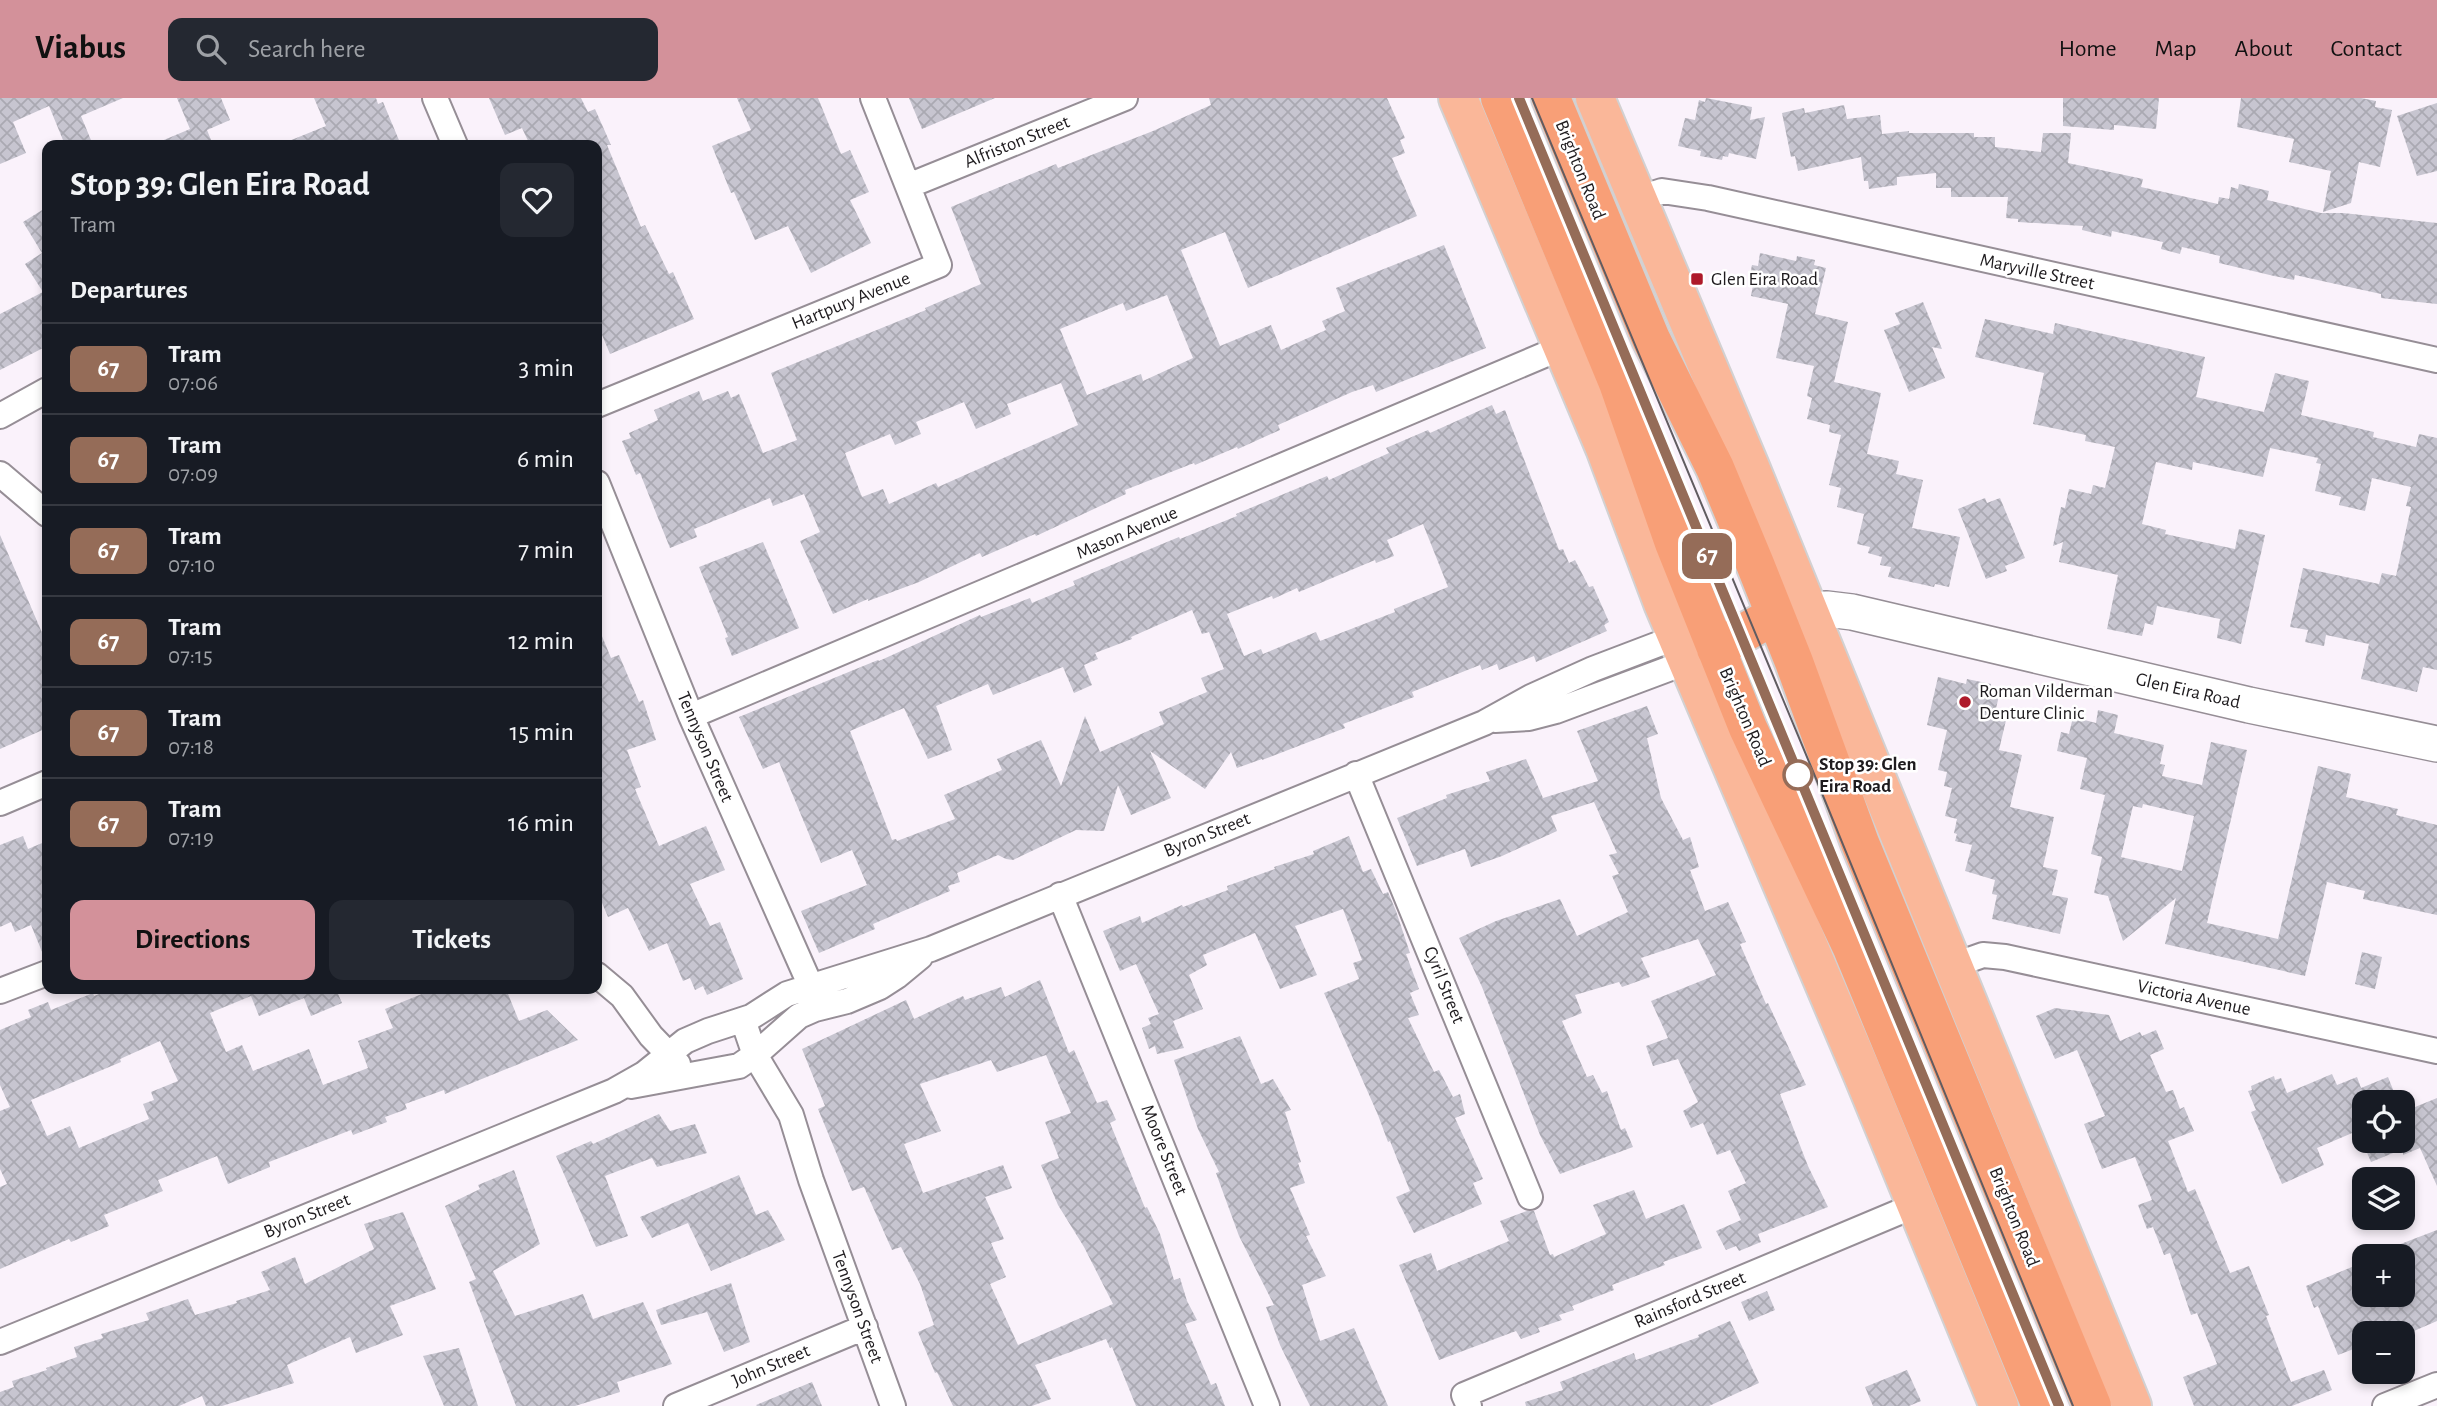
<!DOCTYPE html>
<html lang="en">
<head>
<meta charset="utf-8">
<style>
  :root { --surface:#171b24; --page:#242831; --text:#f1f3f6; --muted:#9ea1a6; --line:#363941; --accent:#d3919a }
  body { margin:0; font-family:"Alegreya Sans",sans-serif; background:var(--page); color:var(--text); height:100vh; display:flex; flex-direction:column; font-size:26px; white-space:nowrap }
  * { box-sizing:border-box; margin:0 }
  p { font-size:23px; color:var(--muted) }
  .icon { flex:none; width:38px; height:38px; fill:none; stroke:currentColor; stroke-width:2; stroke-linecap:round; stroke-linejoin:round }
  .map { position:relative; flex:1; overflow:hidden }
  .sheet { position:absolute; left:42px; top:42px; width:560px; height:854px; display:flex; flex-direction:column; background:var(--surface); border-radius:14px; box-shadow:0 4px 10px #0003 }
  .sheet>* { flex:none }
  .badge { padding:0 14px; border-radius:10px; font-size:24px; line-height:46px }
  .buttons { position:absolute; left:2352px; top:992px; display:grid; gap:14px }
  .buttons a { display:grid; place-items:center; width:63px; height:63px; border-radius:14px; background:var(--surface); box-shadow:0 4px 10px #0003; font-size:35px }
  .map>.badge { position:absolute; translate:-50% -50%; box-shadow:0 0 0 4px #fff }
  h2 { padding:0 28px; font-size:26px; line-height:63px }
  .round { display:grid; place-items:center; flex:none; width:74px; height:74px; border-radius:14px; background:var(--page) }
  .summary { display:flex; align-items:center; justify-content:space-between; height:119px; padding:0 28px }
  h1 { font-size:33px; font-weight:700; line-height:52px }
  .action { display:flex; gap:14px; margin-top:auto; padding:14px 28px }
  .action a { flex:1; height:80px; border-radius:14px; background:var(--accent); color:#111; font-size:28px; font-weight:700; line-height:80px; text-align:center }
  .action a+a { background:var(--page); color:var(--text) }
  ul { padding:0; list-style:none }
  li { display:flex; align-items:center; gap:21px; height:91px; padding:0 28px; border-top:2px solid var(--line) }
  li div { flex:1 }
  li b { display:block; font-size:26px }
  li em { font-style:normal }
  li .badge { min-width:77px; font-weight:700; text-align:center }
  header { display:flex; align-items:center; gap:42px; box-sizing:border-box; height:98px; padding:0 35px; background:var(--accent); color:#111 }
  header strong { font-size:33px }
  nav { display:flex; gap:38px; margin-inline-start:auto; font-size:24px }
  .search { width:490px; height:63px; background:var(--page); display:flex; align-items:center; gap:18px; box-sizing:border-box; padding:0 24px; border-radius:14px; color:var(--muted); font-size:26px }
  .map>svg:first-child { display:block }
  .building { fill:url(#building-cross-hatch); fill-rule:evenodd }
  .lines { fill:none; stroke-linecap:round; stroke-linejoin:round }
  .minor-casing { stroke:#968e96; stroke-width:28 }
  .secondary-casing { stroke:#968e96; stroke-width:38 }
  .primary-casing { stroke:#d2d1d2; stroke-width:42 }
  .trunk-casing { stroke:#d2d1d2; stroke-width:42 }
  .minor { stroke:#fff; stroke-width:24 }
  .secondary { stroke:#fff; stroke-width:35 }
  .primary { stroke:#fab799; stroke-width:38 }
  .trunk { stroke:#f89f77; stroke-width:38 }
  .tram { stroke:#615c61; stroke-width:2 }
  .line-casing { stroke:#fff; stroke-width:16 }
  .line { stroke:#956c58; stroke-width:10 }
  .poi-dot { fill:#ae1a2a; stroke:#fff; stroke-width:2.5 }
  .stop-dot { fill:#fff; stroke:#956c58; stroke-width:3.5 }
  .labels { text-anchor:middle; dominant-baseline:central; stroke-width:5; stroke-linejoin:round; paint-order:stroke }
  .street-label { font-size:19px; fill:#1e1b1e; stroke:#fff }
  .poi-label { font-size:19px; fill:#1e1b1e; stroke:#fff; text-anchor:start }
  .stop-label { font-size:19px; font-weight:bold; fill:#1e1b1e; stroke:#fff; text-anchor:start }
</style>
</head>
<body>
<header>
<strong>Viabus</strong>
<div class="search"><svg class="icon" aria-label="search" viewBox="0 0 24 24"><circle cx="10" cy="10" r="6"/><path d="M15 15l6 6"/></svg>Search here</div>
<nav><a>Home</a><a>Map</a><a>About</a><a>Contact</a></nav>
</header>
<div class="map">
<svg width="2437" height="1308" viewBox="0 0 2437 1308">
  <defs>
    <pattern id="building-cross-hatch" width="8" height="8" patternUnits="userSpaceOnUse" patternTransform="scale(1.75)"><rect width="8" height="8" fill="#c7c5d0"/><path d="M0 0l8 8M0 8l8-8" fill="none" stroke="#aaa9b2"/></pattern>
  </defs>
  <rect width="100%" height="100%" fill="#faf2fb"/>
  <path class="building" d="M0,0H123L81,18L93,47H65L49,8L13,24L26,55L0,66Z
    M177,0H221L230,22L207,32L213,47H152L190,31Z
    M314,0H376L378,6L383,4L401,47H279L326,28Z
    M489,0H581L588,14L595,11L611,47H607L641,129L645,127L669,176L673,174L694,221L610,256L597,225V47H530L522,30L505,37Z
    M737,0H818L841,56L850,52L869,94L850,102L871,145L811,175L788,128L755,142L734,94L731,95L712,48L751,32Z
    M909,0H995L922,31Z
    M1209,0H1387L1405,40L1400,42L1405,55L1392,60L1417,118L1248,190L1225,134L1181,152L1220,248L1271,227L1281,252L1326,232L1322,223L1345,213L1336,190L1444,147L1486,250L1376,294L1373,287L1352,294L1278,327L1280,332L1238,351L1237,349L1195,367L1194,365L1125,392L1126,396L1036,438L1035,436L982,459L980,455L919,484L868,503V501L833,516L800,443L820,434L804,396L773,408L770,400L694,431L697,439L670,450L640,375L636,377L622,343L631,340L629,335L658,322L654,312L699,293L703,303L728,293L731,300L739,296L763,355L797,342L771,275L926,212L925,210L981,186L951,109L1056,66L1058,70L1153,33L1211,7ZM1167,197L1193,260L1143,283L1141,276L1087,297L1060,231L1123,205L1126,213ZM1061,285L1078,327L938,389L936,385L889,406L883,391L862,399L845,355L890,336L895,347L921,336L916,324L964,304L976,331L1011,316L1007,306Z
    M1706,0L1752,9L1750,22L1765,19L1756,61L1729,55L1728,59L1723,58L1722,62L1700,58L1701,53L1678,48L1685,20L1695,22L1699,2L1705,4Z
    M2063,0H2159L2156,31L2114,27V32L2063,28Z
    M2241,0H2361L2376,3L2375,9L2392,12L2380,69L2359,64L2351,105L2323,114L2331,73L2289,64L2294,41L2237,29Z
    M2437,5V73L2417,78L2397,18Z
    M1844,7L1847,21L1880,17L1882,36L1909,33V35H1974V39H1995V49L2041,54L2043,35H2071L2068,65L2143,81L2141,89L2218,106L2219,99L2229,101L2231,89L2238,91L2239,86L2269,93L2267,102L2321,115H2319H2343L2437,125V206L2381,200V196L2295,177L2294,182L2274,178L2219,165L2220,158L2182,149L2180,156L2161,151L2163,144L2112,133L2111,139L2082,132L2083,128L2018,124V121L2006,120L2008,99H1951V90H1936V75L1897,79V87L1869,91L1868,83H1864L1861,59L1798,73L1795,58L1791,59L1782,15L1804,10L1805,15Z
    M47,109V248L0,272V216L43,194L25,166L42,155L23,124Z
    M1760,155L1796,163L1797,158L1815,162L1814,167L1826,170L1815,216L1848,224L1834,284L1881,295L1867,356L1899,363L1896,376L1923,382L1912,430L1960,439L1949,489L1935,486L1934,489L1888,479L1891,469L1880,467L1882,459L1868,455L1870,449L1857,446L1864,416L1837,409L1841,390L1829,387L1841,337L1829,334L1830,327L1807,321L1812,300L1807,298L1814,268L1776,260L1788,206L1751,198L1753,187L1748,186L1752,167L1758,168Z
    M1923,204L1942,251L1932,249L1945,280L1909,294L1884,232L1900,226L1895,215Z
    M1985,221L2053,236L2055,225L2205,259L2196,299L2264,314L2275,275L2309,283L2301,317L2374,334L2373,339L2416,349L2419,336L2437,340V572L2423,569L2417,594L2361,581L2369,546L2326,537L2324,548L2305,544L2308,532L2290,529L2303,470L2379,486L2382,475L2396,478L2411,409L2406,408L2411,389L2372,380L2365,413L2339,407L2341,399L2315,393L2321,366L2316,365L2318,360L2270,350L2263,379L2193,364L2192,372L2156,364L2142,426L2166,432L2165,436L2235,451L2239,431L2265,437L2241,546L2217,540L2220,521L2157,508L2153,527L2145,525L2142,538L2107,531L2118,477L2059,464L2063,444L2053,448L2061,409L2065,410L2069,391L2091,396L2093,387L2105,390L2115,349L2085,343L2086,337L2033,326L2044,275L1975,259Z
    M1492,307L1496,316L1505,312L1559,452L1563,451L1569,465L1575,462L1589,489L1593,488L1609,524L1604,527L1607,533L1536,564L1534,558L1499,572L1497,566L1482,572L1480,567L1412,594L1414,599L1343,626L1345,630L1262,662V661L1237,670L1231,654L1205,691L1150,653L1171,700L1131,717L1118,687L1104,733L1076,732L1013,762L1006,761L998,757L957,775L960,784L948,788L950,793L873,826L875,831L819,855L801,813L867,787L852,752L821,765L779,664L763,671L739,619L878,562L879,563L980,517L981,519L1030,500L1032,505L1075,487L1073,483L1179,439L1180,441L1237,418L1236,416L1327,378L1329,382L1389,355L1386,350L1428,332L1430,335ZM1423,426L1448,489L1394,511L1395,514L1320,543L1316,534L1263,556L1261,551L1244,558L1227,516L1272,498L1273,501L1297,490L1299,494L1375,462L1376,465L1394,458L1387,442ZM1192,512L1202,536L1209,534L1224,571L1201,580L1207,594L1159,614L1164,626L1100,654L1085,618L1061,688L1041,642L997,661L1002,672L944,697L955,721L897,743L896,741L892,742L850,633L904,610L928,661L952,652L936,608L988,586L993,597L1063,569L1074,595L1092,587L1084,567L1098,561L1095,555L1132,541L1131,539Z
    M1985,400L1987,405L2000,400L2025,460L2005,468L2007,473L1986,481L1958,411Z
    M0,437L43,537L47,536V630L0,651Z
    M763,444L799,530L732,558L725,540L728,539L699,469Z
    M597,526L611,560L619,557L639,604L643,602L656,642L627,652L641,689L635,691L659,748L706,728L725,772L690,786L710,828L720,824L743,881L707,897L703,888L695,892L690,880L683,883L667,845L649,853L628,810L608,819L597,793Z
    M1938,579L1966,586L1967,581L1991,586L1990,591L2000,593L1995,615L2007,618L1999,652L2022,657L2010,709L2054,719L2043,769L2058,772L2052,797L2068,800L2060,836L1992,821L1997,797L1992,796L1995,782L1965,773L1972,747L1955,743L1957,736L1954,735L1957,721L1945,718L1952,690L1944,688L1947,674L1938,672L1947,632L1927,627Z
    M1647,608L1658,636L1647,640L1661,700L1683,742L1690,739L1699,769L1690,772L1705,813L1728,804L1746,844L1740,846L1766,906L1768,905L1806,987L1780,996L1808,1068L1828,1109L1758,1136L1761,1144L1739,1153L1736,1148L1726,1152L1716,1133L1741,1122L1728,1093L1746,1085L1730,1052L1717,1057L1703,1025L1691,1030L1683,1013L1698,1004L1678,961L1653,968L1646,948L1668,940L1651,903L1716,877L1698,841L1641,860L1650,879L1622,889L1619,884L1575,897L1582,915L1562,923L1587,979L1593,977L1602,995L1607,993L1621,1032L1625,1030L1633,1049L1560,1076L1540,1037L1482,889L1459,840L1496,823L1560,801L1577,838L1628,814L1612,778L1619,776L1609,757L1617,755L1594,704L1551,718L1557,733L1502,758L1471,769L1465,751L1417,768L1397,720L1447,700L1446,697L1490,683L1486,674L1526,661L1543,700L1598,683L1577,633Z
    M2098,612L2118,617L2114,635L2164,647L2160,666L2165,667L2162,678L2202,687L2211,644L2247,652L2207,825L2278,841L2318,668L2351,676L2346,699L2398,711L2396,717L2437,727V817L2363,801L2365,793L2327,784L2305,878L2165,846L2176,800L2123,843L2108,798L2094,795L2102,759L2091,756L2105,697L2080,691L2087,660L2057,653L2061,634L2069,636L2073,619L2096,625ZM2143,706L2194,718L2182,773L2121,759L2133,708L2142,710Z
    M23,738L28,751L47,743V860L45,861L31,827L15,834L11,824L0,829V747Z
    M1349,738L1363,774L1371,771L1383,796L1388,794L1396,813L1410,855L1406,856L1419,891L1410,895L1419,917L1408,920L1434,974L1439,972L1453,999L1460,996L1465,1016L1455,1020L1483,1081L1473,1085L1482,1106L1414,1135L1396,1099L1410,1093L1390,1043L1388,1044L1378,1017L1324,895L1359,881L1353,865L1362,862L1343,811L1295,828L1317,877L1280,891L1255,835L1203,857L1207,867L1189,877L1203,911L1173,923L1184,950L1157,956L1155,948L1149,951L1142,930L1151,926L1148,920L1159,916L1136,866L1120,873L1103,833L1140,818L1142,825L1182,807L1183,809L1228,792L1227,788L1275,771L1274,769L1314,756L1313,753Z
    M2362,854L2382,859L2375,891L2355,886Z
    M1040,882L1069,955L1074,952L1097,1005L1107,1002L1116,1022L1110,1025L1145,1110L1147,1109L1160,1136L1174,1182L1180,1180L1187,1203L1197,1222L1185,1226L1211,1287L1216,1285L1225,1308H1136L1112,1249L1110,1250L1106,1241L1035,1267L1051,1301L1032,1308H953L937,1274L935,1275L918,1234L934,1227L920,1186L901,1149L892,1152L864,1089L852,1093L818,1011L825,1008L802,951L906,902L914,921L963,898L965,902L1001,889L1005,899ZM1046,957L1071,1015L1045,1024L1059,1060L1041,1067L1058,1107L1084,1149L1113,1206L1018,1247L990,1186L1006,1179L991,1145L1004,1141L985,1099L1012,1090L1003,1067L923,1095L904,1046L941,1033L920,986L991,962L997,974Z
    M112,891H336L342,905L311,918L304,900L259,918L251,898L210,915L226,954L242,947L253,973L309,951L323,987L368,970L358,943L393,930L385,911L434,891H506L519,923L547,912L578,942L445,996L444,992L405,1006L407,1011L385,1019L387,1024L353,1037L351,1032L269,1064L270,1069L228,1086L217,1058L158,1082L163,1093L104,1117L109,1128L71,1144L69,1141L0,1171V1089L7,1086L0,1071V1013L10,1009L0,987V932L31,919L28,912L48,904L51,912L93,895L94,898ZM160,943L178,983L151,994L154,1002L143,1006L149,1021L79,1050L70,1028L47,1038L31,1002L121,964L120,961Z
    M2055,910L2109,917L2120,943L2140,934L2142,938L2156,932L2164,951L2150,957L2166,994L2173,992L2180,1011L2184,1009L2194,1033L2168,1043L2188,1094L2195,1091L2230,1175L2249,1168L2269,1217L2266,1218L2291,1284L2324,1272L2332,1292L2292,1308H2194L2183,1279L2217,1266L2197,1215L2191,1217L2170,1155L2164,1157L2153,1129L2147,1131L2138,1107L2152,1102L2135,1059L2102,1071L2084,1026L2105,1018L2077,952L2055,961L2036,918Z
    M1240,938L1261,986L1273,981L1291,1012L1285,1014L1301,1064L1298,1065L1305,1085L1290,1090L1310,1137L1306,1138L1326,1178L1302,1187L1320,1243L1354,1230L1388,1308H1310L1280,1247L1266,1209L1274,1207L1239,1138L1216,1075L1219,1074L1198,1031L1174,962Z
    M2332,976L2337,987L2357,979L2361,990L2388,979L2398,1004H2364V1030L2317,1050L2324,1067L2282,1086L2251,1014L2256,1012L2248,993L2252,992L2251,988L2274,978L2275,982L2281,980L2287,995Z
    M2437,1000V1088L2420,1050L2403,1057V1051L2371,1064L2362,1043H2403V1014Z
    M659,1016L670,1033L695,1026L707,1055L657,1069L652,1060L605,1078L628,1138L596,1149L556,1058L591,1043L593,1046Z
    M514,1072L540,1146L493,1173L515,1218L583,1196L593,1221L643,1204L672,1266L617,1284L620,1294L575,1308H516L469,1184L476,1181L445,1108L480,1091L478,1087Z
    M739,1077L756,1117L768,1112L785,1142L711,1173L688,1125L652,1140L640,1119Z
    M1634,1092L1646,1121L1684,1106L1702,1150L1663,1164L1665,1167L1612,1187L1614,1192L1572,1208L1574,1212L1559,1217L1562,1222L1538,1230L1540,1234L1521,1241L1516,1233L1439,1262L1399,1167L1431,1155L1437,1173L1509,1143L1500,1123L1527,1113H1534L1550,1157L1553,1156L1554,1159L1606,1136L1593,1107Z
    M403,1114L436,1191L390,1208L403,1237L356,1255L350,1239L287,1267L294,1285L222,1308H206L202,1298L179,1308H0V1294L14,1289L12,1283L47,1272L46,1270L77,1259L74,1249L103,1240L101,1236L149,1222L146,1215L188,1201L195,1217L237,1205L236,1203L270,1192L261,1174L295,1159L305,1186L374,1151L364,1126Z
    M2437,1132V1223L2407,1236H2364V1247L2338,1257L2318,1208L2314,1210L2306,1188L2364,1164V1197H2403V1158L2372,1157Z
    M731,1185L750,1244L724,1254L707,1214L661,1227L656,1212Z
    M1767,1193L1775,1212L1749,1223L1741,1204Z
    M1730,1223L1759,1285L1709,1308H1526L1525,1304L1563,1292L1560,1284L1634,1255L1636,1262L1699,1239L1698,1237Z
    M459,1250L478,1308H444L423,1258Z
    M1907,1272L1921,1303L1909,1308H1873L1865,1289Z
    M812,1284L822,1308H757L756,1307Z"/>
  <g class="lines">
    <g class="minor-casing">
      <path id="minor" d="M435,0L455,47
        M908,88L1125,0
        M1637,101L1662,93L1708,100L2437,262
        M597,307L939,167L873,0
        M0,318L47,292
        M0,376L47,416
        M597,385L691,618L820,909
        M691,618L1563,249
        M1495,622L1529,620L1556,613L1687,564
        M1356,676L1530,1099
        M0,705L47,685
        M1060,797L1267,1308
        M1952,868L1983,857L2005,859L2437,953
        M597,877L622,898L651,938L678,966
        M0,893L47,875
        M743,922L755,957L791,1017L811,1082L893,1308
        M631,988L739,968L755,957L799,918L815,911L847,903L880,889L897,878L920,859
        M0,1244L614,993L644,976L685,943L708,933L751,919L787,896L931,851L1484,625L1531,599L1593,571L1677,539
        M676,1308L865,1229
        M1469,1308L1464,1297L1916,1107
        M2385,1308L2437,1287"/>
    </g>
    <g class="secondary-casing">
      <path id="secondary" d="M1807,512L1827,511L1852,514L2249,607L2437,646"/>
    </g>
    <g class="primary-casing">
      <path id="primary" d="M1458,0L1605,350L1663,505L1863,977L1999,1308
        M1595,0L1750,369L2132,1308"/>
    </g>
    <g class="trunk-casing">
      <path id="trunk" d="M1500,0L1618,285L1674,445L1748,630L1852,850L2041,1308
        M1551,0L1651,241L1715,370L1755,466L1794,564L1860,745L2092,1308
        M1716,551L1775,517"/>
    </g>
    <use href="#minor" class="minor"/>
    <use href="#secondary" class="secondary"/>
    <use href="#primary" class="primary"/>
    <use href="#trunk" class="trunk"/>
    <path class="tram" d="M1519,0L2059,1308
      M1532,0L1812,671L2073,1308"/>
  </g>
  <g class="lines">
    <g class="line-casing">
      <path id="line" d="M1519,0L2059,1308"/>
    </g>
    <use href="#line" class="line"/>
  </g>
  <g class="poi-dot">
    <rect x="1690" y="174" width="14" height="14" rx="3.5"/>
    <circle cx="1965" cy="604" r="7"/>
  </g>
  <circle class="stop-dot" cx="1798" cy="677" r="14"/>
  <g class="labels">
    <g class="street-label">
      <text transform="translate(1017 44) rotate(-22)">Alfriston Street</text>
      <text transform="translate(1580 72) rotate(68)">Brighton Road</text>
      <text transform="translate(2037 174) rotate(12)">Maryville Street</text>
      <text transform="translate(851 203) rotate(-22)">Hartpury Avenue</text>
      <text transform="translate(1127 435) rotate(-23)">Mason Avenue</text>
      <text transform="translate(2188 593) rotate(13)">Glen Eira Road</text>
      <text transform="translate(1745 619) rotate(67)">Brighton Road</text>
      <text transform="translate(705 649) rotate(67)">Tennyson Street</text>
      <text transform="translate(1207 737) rotate(-22)">Byron Street</text>
      <text transform="translate(1444 887) rotate(68)">Cyril Street</text>
      <text transform="translate(2194 900) rotate(12)">Victoria Avenue</text>
      <text transform="translate(1164 1052) rotate(68)">Moore Street</text>
      <text transform="translate(307 1118) rotate(-22)">Byron Street</text>
      <text transform="translate(2014 1119) rotate(68)">Brighton Road</text>
      <text transform="translate(1690 1202) rotate(-23)">Rainsford Street</text>
      <text transform="translate(857 1209) rotate(70)">Tennyson Street</text>
      <text transform="translate(771 1268) rotate(-23)">John Street</text>
    </g>
    <g class="poi-label">
      <text x="1711" y="181">Glen Eira Road</text>
      <text x="1979" y="593">Roman Vilderman<tspan x="1979" dy="22">Denture Clinic</tspan></text>
    </g>
    <g class="stop-label">
      <text x="1819" y="666">Stop 39: Glen<tspan x="1819" dy="22">Eira Road</tspan></text>
    </g>
  </g>
</svg>
<div class="buttons">
<a><svg class="icon" aria-label="locate" viewBox="0 0 24 24"><circle cx="12" cy="12" r="6"/><path d="M12 2v4M12 18v4M2 12h4M18 12h4"/></svg></a>
<a><svg class="icon" aria-label="layers" viewBox="0 0 24 24"><path d="M12 4l9 5-9 5-9-5zM3 14l9 5 9-5"/></svg></a>
<a>+</a>
<a>−</a>
</div>
<b class="badge" style="left:1707px;top:458px;background:#956c58;color:#fff">67</b>
<section class="sheet">
<div class="summary"><div><h1>Stop 39: Glen Eira Road</h1><p>Tram</p></div><a class="round"><svg class="icon" aria-label="heart" viewBox="0 0 24 24"><path d="M12 20l-8-8c-3-5 5-10 8-4 3-6 11-1 8 4z"/></svg></a></div>
<h2>Departures</h2>
<ul>
<li><span class="badge" style="background:#956c58;color:#fff">67</span><div><b>Tram</b><p>07:06</p></div><em>3 min</em></li>
<li><span class="badge" style="background:#956c58;color:#fff">67</span><div><b>Tram</b><p>07:09</p></div><em>6 min</em></li>
<li><span class="badge" style="background:#956c58;color:#fff">67</span><div><b>Tram</b><p>07:10</p></div><em>7 min</em></li>
<li><span class="badge" style="background:#956c58;color:#fff">67</span><div><b>Tram</b><p>07:15</p></div><em>12 min</em></li>
<li><span class="badge" style="background:#956c58;color:#fff">67</span><div><b>Tram</b><p>07:18</p></div><em>15 min</em></li>
<li><span class="badge" style="background:#956c58;color:#fff">67</span><div><b>Tram</b><p>07:19</p></div><em>16 min</em></li>
</ul>
<div class="action"><a>Directions</a><a>Tickets</a></div>
</section>
</div>
</body>
</html>
